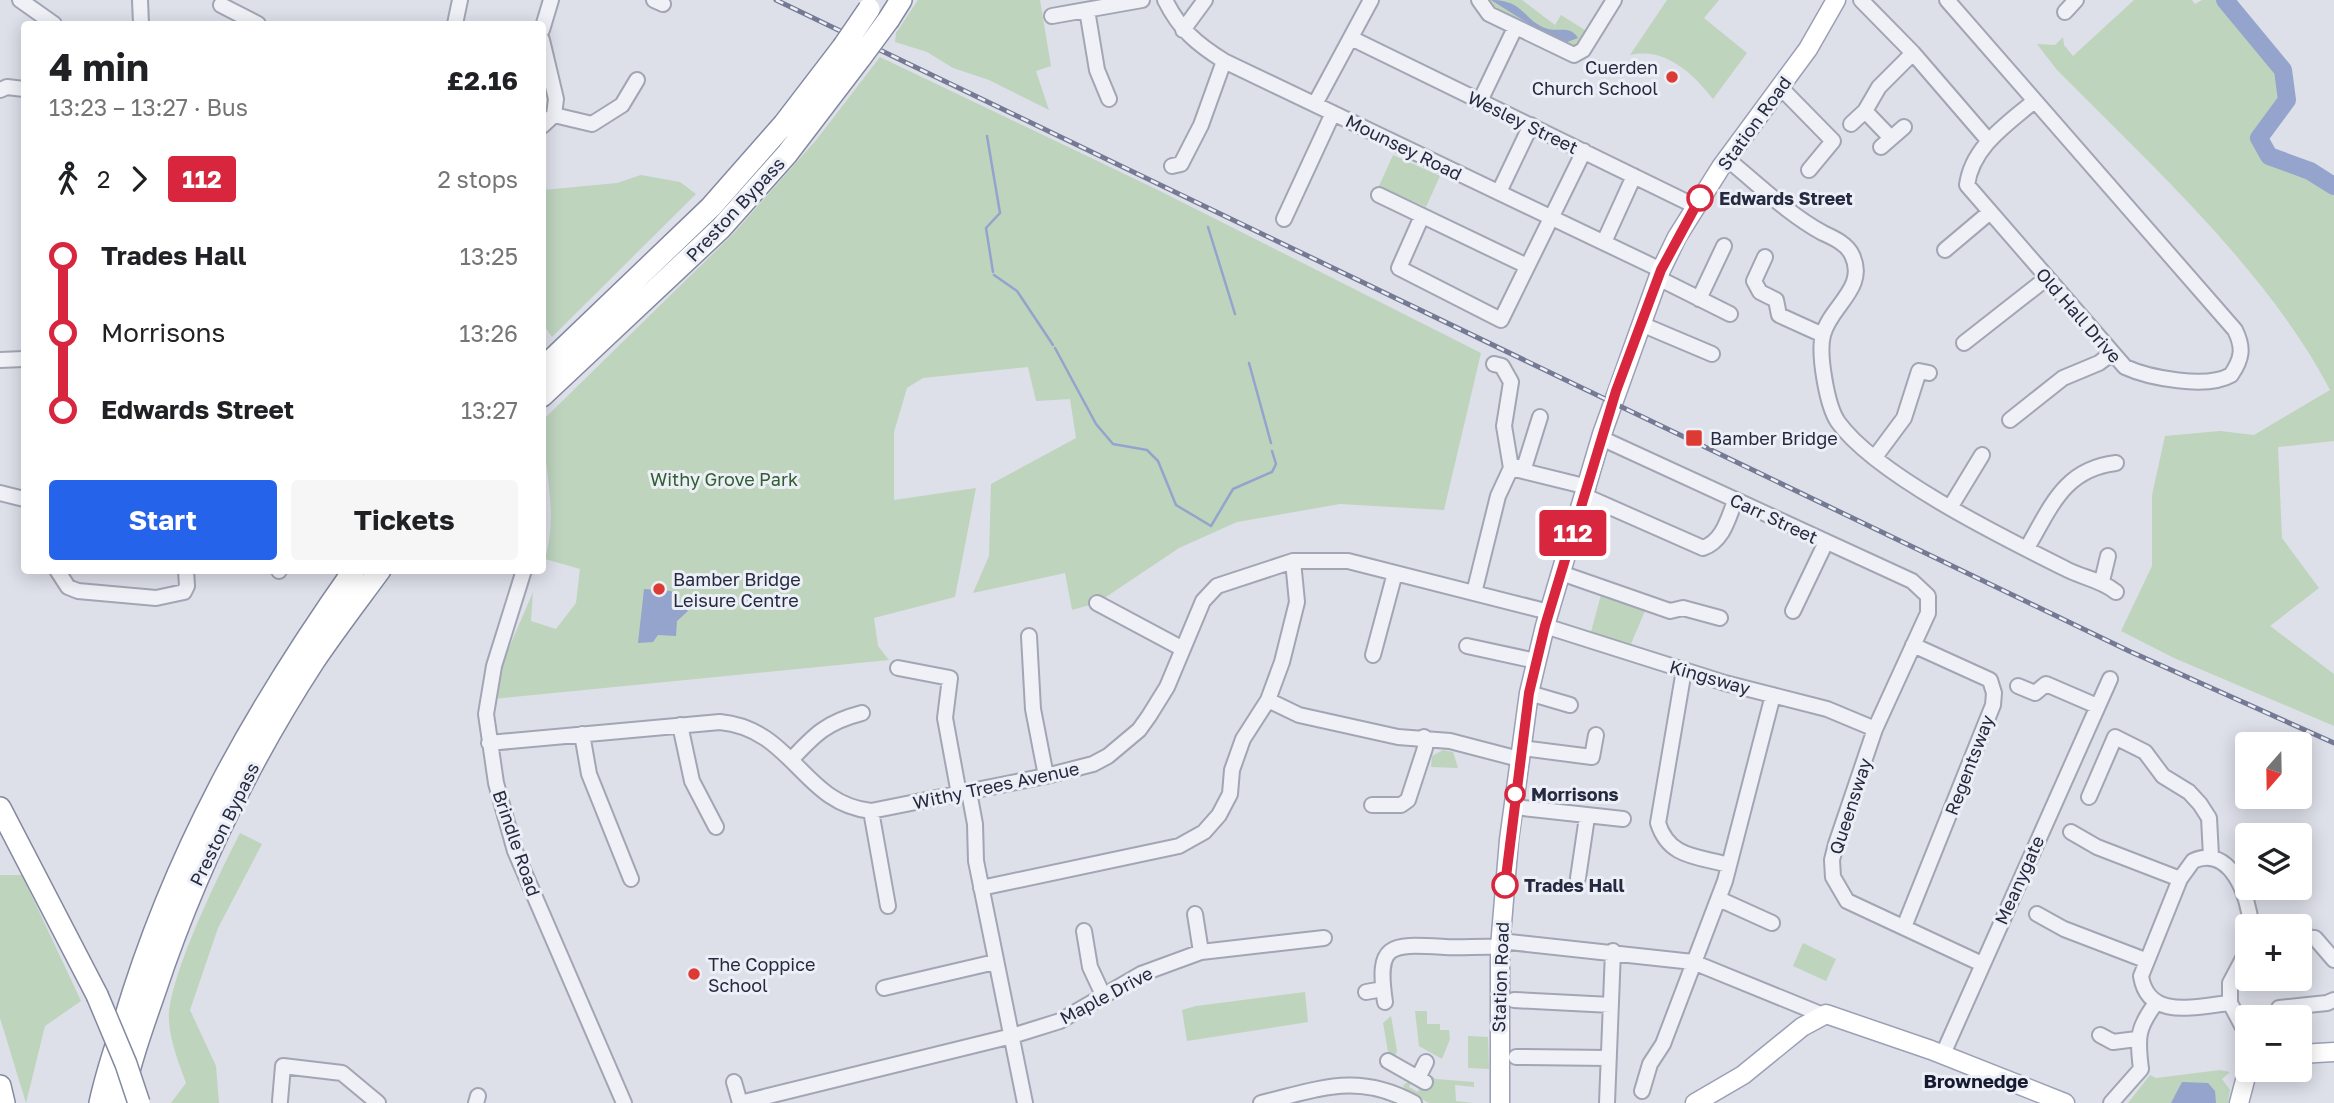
<!DOCTYPE html>
<html lang="en">
<head>
<meta charset="utf-8">
<style>
  :root { --surface:#fff; --page:#f6f6f6; --text:#202124; --muted:#757577; --accent:#2563eb }
  body { margin:0; font-family:"Golos Text",sans-serif; background:var(--page); color:var(--text); height:100vh; display:flex; flex-direction:column; font-size:26px; white-space:nowrap }
  * { box-sizing:border-box; margin:0 }
  p { font-size:23px; color:var(--muted) }
  .icon { flex:none; width:38px; height:38px; fill:none; stroke:currentColor; stroke-width:2; stroke-linecap:round; stroke-linejoin:round }
  .map { position:relative; flex:1; overflow:hidden }
  .drawer { position:absolute; left:21px; top:21px; width:525px; height:553px; display:flex; flex-direction:column; background:var(--surface); border-radius:7px; box-shadow:0 4px 18px #0003 }
  .drawer>* { flex:none }
  .badge { padding:0 14px; border-radius:5px; font-size:24px; line-height:46px }
  .needle { width:46px; rotate:200deg }
  .tools { position:absolute; left:2235px; top:732px; display:grid; gap:14px }
  .tools a { display:grid; place-items:center; width:77px; height:77px; border-radius:7px; background:var(--surface); box-shadow:0 4px 18px #0003; font-size:35px }
  .map>.badge { position:absolute; translate:-50% -50%; box-shadow:0 0 0 4px #fff }
  .legs { display:flex; align-items:center; gap:10px; height:77px; padding:0 28px; font-size:23px }
  .legs p { margin-inline-start:auto }
  .overview { display:flex; align-items:center; justify-content:space-between; height:119px; padding:0 28px }
  h1 { font-size:38px; font-weight:700; line-height:52px }
  .primary-button { display:flex; gap:14px; margin-top:auto; padding:14px 28px }
  .primary-button a { flex:1; height:80px; border-radius:7px; background:var(--accent); color:#fff; font-size:28px; font-weight:700; line-height:80px; text-align:center }
  .primary-button a+a { background:var(--page); color:var(--text) }
  ul { padding:0 28px; list-style:none }
  li { display:flex; align-items:center; gap:24px; height:77px; font-size:26px }
  li i { display:grid; place-items:center; width:10px; height:100%; margin:0 9px; background:currentColor }
  li i::after { content:''; width:18px; height:18px; margin:-9px; border:5px solid; border-radius:50%; background:var(--surface) }
  li p { margin-inline-start:auto }
  li:first-child i { background:linear-gradient(#0000 50%,currentColor 0) }
  li:last-child i { background:linear-gradient(currentColor 50%,#0000 0) }
  .map>svg:first-child { display:block }
  .green { fill:#bed4bd }
  .water { fill:#94a4cd }
  .lines { fill:none; stroke-linecap:round; stroke-linejoin:round }
  .stream { stroke:#94a4cd; stroke-width:2.5 }
  .river { stroke:#94a4cd; stroke-width:18 }
  .minor-casing { stroke:#a2a5b3; stroke-width:18 }
  .major-casing { stroke:#9ba0b6; stroke-width:21 }
  .highway-casing { stroke:#8389a1; stroke-width:24 }
  .minor { stroke:#f0f1f7; stroke-width:14 }
  .major { stroke:#fff; stroke-width:18 }
  .highway { stroke:#fff; stroke-width:21 }
  .rail-casing { stroke:#757a94; stroke-width:5 }
  .rail { stroke:#edeff6; stroke-width:2.5; stroke-dasharray:8; stroke-linecap:butt }
  .highway-bridge-casing { stroke:#8389a1; stroke-width:24; stroke-linecap:butt }
  .highway-bridge { stroke:#fff; stroke-width:21 }
  .line-1-casing { stroke:#fff; stroke-width:16 }
  .line-1 { stroke:#d7263d; stroke-width:10 }
  .poi-dot { fill:#dd3a33; stroke:#edeff6; stroke-width:2.5 }
  .stop-1-dot { fill:#fff; stroke:#d7263d; stroke-width:3.5 }
  .labels { text-anchor:middle; dominant-baseline:central; stroke-width:6; stroke-linejoin:round; paint-order:stroke }
  .poi-label { font-size:18px; fill:#252a41; stroke:#edeff6; text-anchor:start }
  .street-label { font-size:18px; fill:#252a41; stroke:#edeff6 }
  .stop-label { font-size:18px; font-weight:bold; fill:#252a41; stroke:#edeff6; text-anchor:start }
  .park-label { font-size:18px; fill:#305e31; stroke:#edeff6 }
  .neighbourhood-label { font-size:19px; font-weight:bold; fill:#171b31; stroke:#edeff6 }
</style>
</head>
<body>
<div class="map">
<svg width="2334" height="1103" viewBox="0 0 2334 1103">
  <rect width="100%" height="100%" fill="#dddfe9"/>
  <path class="green" d="M918,0H1040L1051,66L1036,71L1049,110L989,80L953,68L927,52L895,42L896,33Z
    M1486,0H1522L1555,25L1561,15L1588,32L1579,46L1572,47L1491,9Z
    M1667,0H1719L1704,18L1747,53L1713,99C1692,73 1666,47 1630,55Z
    M2134,0H2192L2195,4L2202,0H2225L2283,70L2287,100L2259,138L2269,156L2310,171L2334,186V441L2278,447L2282,538L2319,588L2270,626L2334,674V726L2174,658L2121,631L2152,566V495L2165,436L2220,431L2254,435L2330,390C2268,271 2151,165 2057,70L2037,44L2055,45L2063,37L2064,45L2073,56Z
    M880,57L1160,191L1481,353L1444,510L1340,504L1237,522L1179,548L1097,603L1072,610L1065,573L973,593L989,556L991,484L1076,438L1070,399L1036,401L1028,367L923,378L907,388L894,432V500L976,488L955,597L874,618L878,646L889,660L493,699L508,650L533,592L531,621L556,629L576,603L580,569L545,559C559,511 543,467 543,420L733,234L817,139Z
    M1393,155L1440,176L1426,207L1379,186Z
    M641,175L680,182L696,194L552,337L543,324V190L617,183Z
    M1602,591L1647,606L1631,644L1591,632Z
    M1443,750L1453,752L1458,768L1431,767L1432,756Z
    M240,833L262,844L218,928L190,1010L216,1066L219,1103H171L186,1083C179,1063 170,1042 169,1020C167,980 220,872 240,833Z
    M0,875H22L81,1001L45,1026L26,1103L0,1018Z
    M1803,943L1836,959L1826,981L1793,966Z
    M1305,992L1308,1022L1187,1041L1182,1010L1196,1006Z
    M1415,1011H1427V1024H1440V1030H1449L1450,1039L1442,1059L1419,1046Z
    M1391,1016L1397,1051L1394,1058L1389,1057L1383,1023Z
    M1468,1036L1488,1037L1489,1069L1468,1068Z
    M2220,1070L2230,1072L2222,1079L2230,1090L2228,1103H2128L2150,1075L2156,1078Z
    M1424,1073L1436,1079L1474,1082V1087L1455,1085L1456,1101L1473,1103H1429L1405,1090L1403,1085L1412,1080L1409,1087L1418,1092Z"/>
  <path class="water" d="M1491,0C1526,0 1523,22 1548,29C1560,32 1570,25 1578,38L1567,42L1537,29Z
    M644,589L671,591L688,611L677,621L676,636L658,635L653,642L638,643Z
    M2182,1082L2208,1083L2215,1091L2216,1103H2171Z"/>
  <g class="lines">
    <path class="stream" d="M987,136L1000,213L986,228L993,272
      M1208,227L1235,314
      M994,275L1017,291L1053,345
      M1055,348L1096,424L1113,444L1147,450L1158,461L1176,505L1211,526L1233,489L1272,472L1276,464L1272,451
      M1249,363L1271,443"/>
    <path class="river" d="M2225,0L2283,70L2287,100L2259,138L2269,156L2310,171L2334,186"/>
    <g class="minor-casing">
      <path id="minor" d="M20,0L54,24
        M140,0L141,24
        M654,0L663,4
        M1165,0C1180,30 1197,44 1224,61L1661,270
        M1479,0L1489,14L1574,55L1583,50L1614,0
        M1861,0L1913,53L1988,140
        M1947,0L2235,330C2244,348 2242,359 2231,375C2207,389 2149,378 2125,367L1967,185C1972,147 2006,125 2033,102
        M221,5L258,24
        M1087,10L1097,70L1109,99
        M2065,12L2076,0
        M1052,16L1142,0
        M455,24L460,0
        M542,30L551,0
        M1183,30L1205,0
        M1351,38L1695,206
        M542,40L556,99L554,115L542,126
        M1780,87L1833,141L1809,170
        M0,90L7,87L24,89
        M1480,101L1515,28
        M1315,104L1371,0
        M1865,111L1891,138
        M554,115L592,124L622,105L637,80
        M1851,124L1865,111L1879,87L1913,53
        M1881,147L1904,127
        M1727,159C1758,184 1788,214 1823,233C1834,238 1847,244 1852,255C1868,288 1830,306 1823,335C1818,354 1827,406 1838,422C1876,475 2004,538 2064,568C2082,578 2100,579 2116,592
        M1172,166L1181,164L1201,125L1224,61
        M1499,192L1531,125
        M1379,195L1527,266
        M1422,216L1399,268L1501,320L1584,151
        M1284,219L1333,113
        M1604,242L1634,176
        M1945,250L1990,212
        M1765,257L1754,281L1760,292L1776,300L1779,315L1823,335
        M1658,278L1730,314
        M1699,299L1724,246
        M1641,324L1712,354
        M1964,343L2047,278
        M0,360L24,359
        M1494,364L1502,366L1511,382L1504,426L1511,468
        M2010,420L2063,378L2099,363L2111,354
        M1601,438L1912,581L1928,596V613L1875,729L1836,844L1832,860L1833,877L1847,901L1982,964
        M1875,457L1904,418L1919,371L1929,373
        M1511,468L1588,487
        M1512,468L1525,465L1540,417
        M0,493L24,499
        M1585,496L1703,548C1723,541 1728,519 1735,501
        M1951,506L1982,455
        M2027,548C2051,507 2064,469 2116,463
        M57,570L68,587L78,591L156,598L184,592L187,586L186,570
        M279,570V571
        M524,570L494,666L486,714L496,783L515,851L624,1103
        M1561,573L1670,611L1683,608L1720,618
        M2102,581L2108,556
        M1474,593L1498,496L1511,468
        M1097,603L1183,649
        M1793,611L1826,542
        M1545,626L1725,683L1827,709L1875,729
        M1029,636L1033,709L1046,776
        M1467,646L1536,661
        M1373,655L1395,573
        M898,668L950,678L945,718L959,794
        M1684,670L1658,823C1669,858 1697,856 1729,865
        M2018,686L2035,693L2046,684L2097,706
        M1529,693L1570,705
        M1268,700L1299,715L1398,737L1450,741L1519,759
        M680,725L692,781L716,827
        M582,734L589,774L631,879
        M489,743L720,722C793,729 803,804 871,811L1046,776L1093,764L1108,756L1139,730L1149,716L1167,687L1203,601L1217,586L1293,561H1348L1549,612
        M1522,748L1592,757L1596,735
        M791,760C815,734 827,722 862,713
        M969,792L975,824L976,861L1025,1103
        M2089,797L2115,737L2145,752L2163,776L2189,792L2200,804L2209,818L2211,856
        M1372,805H1401L1408,800L1425,748L1424,737
        M1514,807L1623,819
        M871,811L888,906
        M2071,832L2097,847L2180,879
        M1578,878L1587,817
        M981,888L1179,846L1204,832L1219,815L1230,794L1232,770L1243,739L1268,700L1282,662L1297,602L1293,561
        M1719,899L1772,923
        M1195,914L1201,952
        M2037,914L2064,929L2145,960
        M1904,927L1993,705L1994,693L1990,680L1913,645
        M1084,931L1090,967L1104,997
        M2300,937L2315,938L2334,960
        M1500,941L1693,962L1823,1015
        M884,988L995,962
        M1366,992L1383,989
        M1514,1000L1611,1005
        M1385,1002C1376,942 1390,944 1445,947C1462,948 1481,946 1500,947
        M2230,1003V983L2247,951
        M2279,1008L2327,1003L2334,1000
        M2100,1035L2113,1042L2137,1039
        M2247,1035L2230,1003C2197,1006 2148,1021 2141,976L2180,879L2193,861C2230,844 2249,896 2251,926
        M1943,1054L2110,679
        M1516,1057L1609,1058
        M1388,1061L1425,1082
        M1418,1078L1426,1062
        M734,1082L740,1103L1012,1036L1060,1021L1141,974L1201,952L1324,938
        M1642,1091L1650,1064L1663,1044L1725,881L1773,695
        M280,1101L283,1066L342,1073L378,1103
        M476,1103L478,1096
        M1261,1103C1320,1089 1357,1072 1414,1103
        M1607,1103L1613,951
        M2111,1103L2141,1069C2137,1038 2137,1028 2156,1003"/>
    </g>
    <g class="major-casing">
      <path id="major" d="M2300,1054L2334,1052
        M1500,1103V947L1509,840L1529,693L1545,626L1602,434L1661,270L1677,237L1721,167L1808,49L1836,0
        M1695,1103L1743,1075L1802,1027L1826,1014L1931,1050L2065,1103
        M2239,1103L2248,1069"/>
    </g>
    <g class="highway-casing">
      <path id="highway" d="M889,19L901,0
        M542,369L711,207L784,124L843,47
        M542,396L721,228L787,154L861,57
        M0,808L97,995
        M0,1086L4,1103
        M100,1103C106,1076 115,1048 124,1022C174,853 253,713 354,570
        M121,1103C129,1065 142,1028 155,991C194,874 247,764 314,661C335,630 358,600 380,570"/>
    </g>
    <use href="#minor" class="minor"/>
    <use href="#major" class="major"/>
    <use href="#highway" class="highway"/>
    <g class="rail-casing">
      <path id="rail" d="M776,0L2129,651L2334,743"/>
    </g>
    <use href="#rail" class="rail"/>
    <g class="highway-bridge-casing">
      <path id="highway-bridge" d="M843,47L869,9
        M861,57L889,19
        M97,995L126,1064L139,1103"/>
    </g>
    <use href="#highway-bridge" class="highway-bridge"/>
  </g>
  <g class="lines">
    <g class="line-1-casing">
      <path id="line-1" d="M1505,885L1529,693L1545,626L1616,391L1661,270L1700,198"/>
    </g>
    <use href="#line-1" class="line-1"/>
  </g>
  <g class="poi-dot">
    <circle cx="1672" cy="77" r="7"/>
    <rect x="1685" y="429" width="18" height="18" rx="3.5"/>
    <circle cx="659" cy="589" r="7"/>
    <circle cx="694" cy="974" r="7"/>
  </g>
  <g class="stop-1-dot">
    <circle cx="1700" cy="198" r="12"/>
    <circle cx="1515" cy="794" r="9"/>
    <circle cx="1505" cy="885" r="12"/>
  </g>
  <g class="labels">
    <g class="poi-label">
      <text x="1658" y="67" text-anchor="end">Cuerden<tspan x="1658" dy="21">Church School</tspan></text>
      <text x="1710" y="438">Bamber Bridge</text>
      <text x="673" y="579">Bamber Bridge<tspan x="673" dy="21">Leisure Centre</tspan></text>
      <text x="708" y="964">The Coppice<tspan x="708" dy="21">School</tspan></text>
    </g>
    <g class="street-label">
      <text transform="translate(1523 122) rotate(26)">Wesley Street</text>
      <text transform="translate(1754 123) rotate(-54)">Station Road</text>
      <text transform="translate(1404 147) rotate(26)">Mounsey Road</text>
      <text transform="translate(735 209) rotate(-47)">Preston Bypass</text>
      <text transform="translate(2079 315) rotate(49)">Old Hall Drive</text>
      <text transform="translate(1774 518) rotate(25)">Carr Street</text>
      <text transform="translate(1710 677) rotate(16)">Kingsway</text>
      <text transform="translate(1969 765) rotate(-69)">Regentsway</text>
      <text transform="translate(996 785) rotate(-12)">Withy Trees Avenue</text>
      <text transform="translate(1850 806) rotate(-72)">Queensway</text>
      <text transform="translate(224 824) rotate(-64)">Preston Bypass</text>
      <text transform="translate(517 843) rotate(71)">Brindle Road</text>
      <text transform="translate(2019 880) rotate(-66)">Meanygate</text>
      <text transform="translate(1500 977) rotate(-88)">Station Road</text>
      <text transform="translate(1106 995) rotate(-28)">Maple Drive</text>
    </g>
    <g class="stop-label">
      <text x="1719" y="198">Edwards Street</text>
      <text x="1531" y="794">Morrisons</text>
      <text x="1524" y="885">Trades Hall</text>
    </g>
    <g class="park-label">
      <text x="724" y="479">Withy Grove Park</text>
    </g>
    <g class="neighbourhood-label">
      <text x="1976" y="1080">Brownedge</text>
    </g>
  </g>
</svg>
<div class="tools">
<a><svg class="needle" viewBox="-14 -14 28 28"><path d="M0-13l5 13h-10z" fill="#e53935"/><path d="M0 13l5-13h-10z" fill="#757577"/></svg></a>
<a><svg class="icon" aria-label="layers" viewBox="0 0 24 24"><path d="M12 4l9 5-9 5-9-5zM3 14l9 5 9-5"/></svg></a>
<a>+</a>
<a>−</a>
</div>
<b class="badge" style="left:1573px;top:533px;background:#d7263d;color:#fff">112</b>
<section class="drawer">
<div class="overview"><div><h1>4 min</h1><p>13:23 – 13:27 · Bus</p></div><b>£2.16</b></div>
<div class="legs"><svg class="icon" aria-label="walk" viewBox="0 0 24 24"><circle cx="13" cy="4" r="2"/><path d="M13 8l-2 6 4 7M11 14l-3 7M7 12l3-4h3l4 4"/></svg>2<svg class="icon" aria-label="forward" viewBox="0 0 24 24"><path d="M9 5l7 7-7 7"/></svg><b class="badge" style="background:#d7263d;color:#fff">112</b><p>2 stops</p></div>
<ul>
<li><i style="color:#d7263d"></i><b>Trades Hall</b><p>13:25</p></li>
<li><i style="color:#d7263d"></i><span>Morrisons</span><p>13:26</p></li>
<li><i style="color:#d7263d"></i><b>Edwards Street</b><p>13:27</p></li>
</ul>
<div class="primary-button"><a>Start</a><a>Tickets</a></div>
</section>
</div>
</body>
</html>
